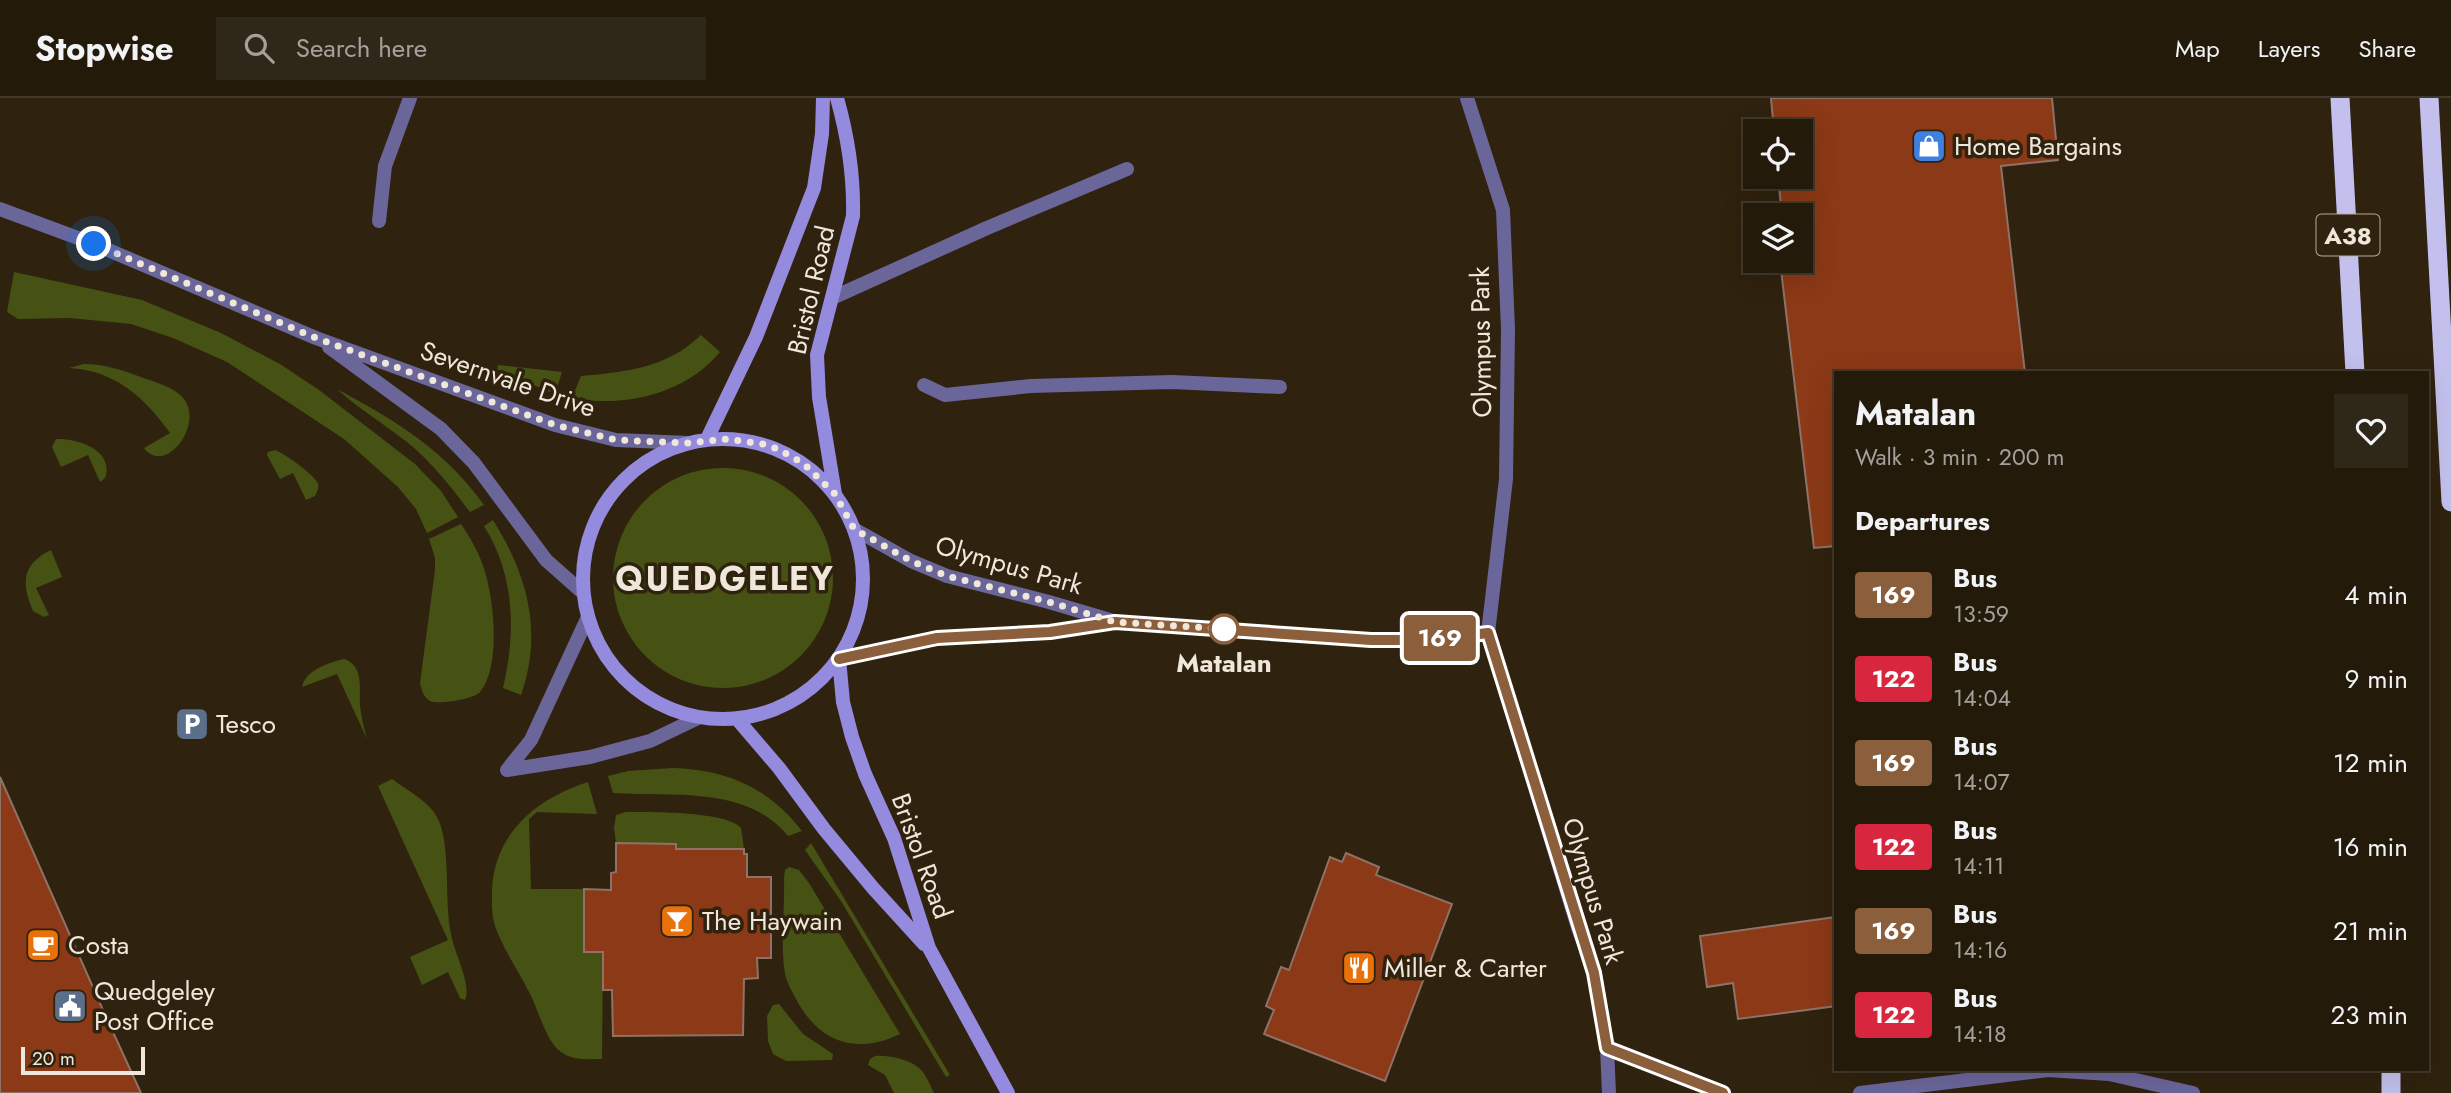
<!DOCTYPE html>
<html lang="en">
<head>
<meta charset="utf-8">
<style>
  :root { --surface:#231a0a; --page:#2f2718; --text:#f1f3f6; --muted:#a3a19c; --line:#40382b }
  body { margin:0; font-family:Jost,sans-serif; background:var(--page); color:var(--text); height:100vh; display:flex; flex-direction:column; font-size:26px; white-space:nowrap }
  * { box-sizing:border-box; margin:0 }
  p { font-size:23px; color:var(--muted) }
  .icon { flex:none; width:38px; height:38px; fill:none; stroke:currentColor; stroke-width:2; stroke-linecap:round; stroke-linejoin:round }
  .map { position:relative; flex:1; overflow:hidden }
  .drawer { position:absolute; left:1834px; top:273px; width:595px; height:700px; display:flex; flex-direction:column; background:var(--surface); border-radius:0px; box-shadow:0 7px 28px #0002,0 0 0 2px var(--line) }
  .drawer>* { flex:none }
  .badge { padding:0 14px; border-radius:5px; font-size:24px; line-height:46px }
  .controls { position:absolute; left:1743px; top:21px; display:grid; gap:14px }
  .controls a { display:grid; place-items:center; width:70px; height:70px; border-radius:0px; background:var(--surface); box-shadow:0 7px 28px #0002,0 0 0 2px var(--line); font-size:35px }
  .scale { position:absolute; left:21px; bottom:18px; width:124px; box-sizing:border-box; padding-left:7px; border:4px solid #f0e7db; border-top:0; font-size:19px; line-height:24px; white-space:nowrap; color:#f0e7db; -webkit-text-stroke:5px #2f220e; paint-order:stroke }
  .you { position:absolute; width:35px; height:35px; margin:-18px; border:5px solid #fff; border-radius:50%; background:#1a73e8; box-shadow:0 0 0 10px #1a73e833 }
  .map>.badge { position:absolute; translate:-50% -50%; box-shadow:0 0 0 4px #fff }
  h2 { padding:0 21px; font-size:26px; line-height:63px }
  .round { display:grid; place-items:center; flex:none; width:74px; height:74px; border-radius:0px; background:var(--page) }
  .summary { display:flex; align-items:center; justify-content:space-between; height:119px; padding:0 21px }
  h1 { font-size:33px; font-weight:700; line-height:52px }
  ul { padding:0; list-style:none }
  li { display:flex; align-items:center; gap:21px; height:84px; padding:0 21px }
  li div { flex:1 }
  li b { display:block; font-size:26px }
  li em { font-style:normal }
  li .badge { min-width:77px; font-weight:700; text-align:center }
  header { display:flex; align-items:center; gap:42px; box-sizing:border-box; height:98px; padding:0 35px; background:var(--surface); border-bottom:2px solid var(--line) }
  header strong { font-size:33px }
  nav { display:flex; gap:38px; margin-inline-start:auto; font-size:24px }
  .search { width:490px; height:63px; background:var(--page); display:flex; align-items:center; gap:18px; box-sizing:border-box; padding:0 24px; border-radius:0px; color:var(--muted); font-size:26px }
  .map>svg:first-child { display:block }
  .green { fill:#465214 }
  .building { fill:#8b3916; stroke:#8e7268; stroke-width:2 }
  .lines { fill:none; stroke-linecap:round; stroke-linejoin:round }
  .minor { stroke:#6b669a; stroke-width:14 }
  .tertiary { stroke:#6b669a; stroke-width:14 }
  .secondary { stroke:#948ade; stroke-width:14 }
  .trunk { stroke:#c3c0ed; stroke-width:19 }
  .line-casing { stroke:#fff; stroke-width:16 }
  .line { stroke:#8b5e3c; stroke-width:10 }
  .walk { stroke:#f0e7db; stroke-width:7; stroke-dasharray:0 12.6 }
  .stop-dot { fill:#fff; stroke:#8b5e3c; stroke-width:3.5 }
  .labels { text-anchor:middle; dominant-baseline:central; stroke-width:7; stroke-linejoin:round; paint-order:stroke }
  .shield { fill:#2f220e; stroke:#b6ac9e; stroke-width:2 }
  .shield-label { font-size:24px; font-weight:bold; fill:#f0e7db }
  .poi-label { font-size:26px; fill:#f0e7db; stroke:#2f220e; text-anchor:start }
  .street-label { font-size:26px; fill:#f0e7db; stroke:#2f220e }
  .stop-label { font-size:26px; font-weight:bold; fill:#f0e7db; stroke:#2f220e }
  .district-label { font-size:33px; font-weight:bold; letter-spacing:2px; fill:#f0e7db; stroke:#2f220e }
</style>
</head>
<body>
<header>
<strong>Stopwise</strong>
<div class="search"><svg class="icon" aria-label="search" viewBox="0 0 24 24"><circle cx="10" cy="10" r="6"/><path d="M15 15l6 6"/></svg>Search here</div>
<nav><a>Map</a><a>Layers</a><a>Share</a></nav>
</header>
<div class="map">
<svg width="2451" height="995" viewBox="0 0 2451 995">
  <rect width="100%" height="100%" fill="#2f220e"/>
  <path class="green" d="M14,174L142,202L221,235L280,266L319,292L415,366L441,393L458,419L427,435L416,411L398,389L344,341L227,264L173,240L131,226L70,220L18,221L7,214Z
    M701,237L720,254C685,296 625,310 572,300L581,278C626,274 667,270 701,237Z
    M84,266C104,266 122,272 141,279C154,284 175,289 184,301C204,327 165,378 144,350L170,335C145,300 115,272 69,270Z
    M498,267L562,274L555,296L497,272Z
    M337,291C396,323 444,351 484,407L470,414C451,389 432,364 407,344C384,326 359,311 337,291Z
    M56,341C77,340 115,352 105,380L100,384L88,357L61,369L52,349Z
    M275,352C284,355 315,377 318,386C319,391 317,394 315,398L306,402L293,375L280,381L267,357L268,354Z
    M613 480a110 110 0 1 1 220 0a110 110 0 1 1-220 0Z
    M493,422C528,478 543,534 521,597L503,590C516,535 515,477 484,428Z
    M461,426C471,441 480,456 485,474C494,503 501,569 480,594C475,601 437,607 430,603C423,599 422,592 420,585L435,472V460L429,441Z
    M51,452L62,479L36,490L49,517L44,519L33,513C21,485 22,466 51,452Z
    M345,561C364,569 359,590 360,607C361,619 364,630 367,641L337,576L302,589C305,572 330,564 345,561Z
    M673,670C727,672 768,689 802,733L788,738C747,687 670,699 613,695L608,678L628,673Z
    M392,681C408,693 431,704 439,723C451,753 444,802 451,836C454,855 472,886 465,902L460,900L448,874L422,887L410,859L448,842L378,688Z
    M588,684L597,716L537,714L529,721L531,791H584V853L603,854L602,961C588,961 573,963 561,954C546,944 538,910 529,894C518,872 503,851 495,828C491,815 492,804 492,791C495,734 538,700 588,684Z
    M626,714C649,714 727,713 741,730L744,751H676L675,746L616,745L614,730L616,717Z
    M811,745L950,977L946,979L841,803L805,752Z
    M789,769L799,772L809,785L900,936C856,957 819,945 796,901C792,893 787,885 785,876C780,845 785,811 784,779L785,772Z
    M779,906L803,936L833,956L832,962L786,963L773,956L768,943L767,918L773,907Z
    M875,958C888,957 908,961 919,970C926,976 930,987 934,995H894L885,977L868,967L870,961Z"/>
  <path class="building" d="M1771,0H2052L2058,62L2001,68L2025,275H1836V448L1814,450L1780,163H1801V117H1775L1774,109L1781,108L1778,79H1801V33H1774Z
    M0,679L107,921L141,995H0Z
    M616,745L676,746V751H744V756H747V779H771V860H757L758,880L744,881L743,937L613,938L612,892H603V854H584V791L611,792V775L616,774Z
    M1346,755L1379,769L1376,777L1452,806L1385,983L1264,936L1274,912L1266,908L1281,869L1289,872L1330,759L1342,764Z
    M1836,819V908L1738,921L1733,885L1707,889L1700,838Z"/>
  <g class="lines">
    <path class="minor" d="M1467,0L1503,112L1508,231L1506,381L1488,535L1578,830L1595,875L1607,950L1609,995
      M379,123L385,68L410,0
      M832,200L987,130L1127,71
      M924,287L945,297L1031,288L1172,284L1280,289
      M854,431L911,463L947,478L1049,504L1110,522
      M839,561L937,540L1050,534L1115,524L1371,542H1429L1488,535
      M507,672L590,659L650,643L698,620
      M507,672L531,642L587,521
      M1607,950L1723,995
      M1860,995L2048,972L2109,976L2193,995"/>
    <path class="tertiary" d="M0,111L94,146L316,240L555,327L616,342L689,345
      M329,249L441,331L474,365L546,462L581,493"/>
    <path class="secondary" d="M583 481a140 140 0 1 1 280 0a140 140 0 1 1-280 0Z
      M707,341L756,239L814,90L822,36L823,0
      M835,396L819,299L817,257L853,118C854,77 848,39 837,0
      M839,561L843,604L852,639L865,676L894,740L929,850L1008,995
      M737,621L779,670L824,731L873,790L924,846"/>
    <path class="trunk" d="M2340,0L2355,275
      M2429,0L2451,404
      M2391,971V995"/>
  </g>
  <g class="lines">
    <g class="line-casing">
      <path id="line" d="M839,561L937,540L1050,534L1115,524L1371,542H1429L1488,535L1594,875L1607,950L1723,995"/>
    </g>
    <use href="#line" class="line"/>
    <path class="walk" d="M94,146L316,240L555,327L616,342L689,345L727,341L763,346L778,351L804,366L835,396L854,431L911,463L947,478L1049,504L1115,524L1224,531"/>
  </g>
  <defs>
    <g id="shop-square" transform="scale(1.75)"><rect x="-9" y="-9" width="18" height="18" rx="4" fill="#3f7fe0" stroke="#2f220e"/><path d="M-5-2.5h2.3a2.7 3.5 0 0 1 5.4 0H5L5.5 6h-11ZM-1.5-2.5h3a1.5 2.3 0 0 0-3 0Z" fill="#fff"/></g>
    <g id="parking-square" transform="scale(1.75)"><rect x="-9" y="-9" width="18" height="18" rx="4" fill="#5c6f8a" stroke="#2f220e"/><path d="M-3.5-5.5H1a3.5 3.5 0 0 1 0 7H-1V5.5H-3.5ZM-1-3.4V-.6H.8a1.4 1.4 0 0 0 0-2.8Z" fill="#fff"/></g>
    <g id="bar-square" transform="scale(1.75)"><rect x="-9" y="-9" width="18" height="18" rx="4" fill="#e8710a" stroke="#2f220e"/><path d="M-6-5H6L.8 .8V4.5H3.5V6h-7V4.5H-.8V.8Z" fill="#fff"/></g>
    <g id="cafe-square" transform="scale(1.75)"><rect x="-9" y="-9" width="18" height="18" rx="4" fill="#e8710a" stroke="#2f220e"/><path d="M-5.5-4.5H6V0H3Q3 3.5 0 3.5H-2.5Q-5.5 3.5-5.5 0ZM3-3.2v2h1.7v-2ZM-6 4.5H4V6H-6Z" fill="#fff"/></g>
    <g id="restaurant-square" transform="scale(1.75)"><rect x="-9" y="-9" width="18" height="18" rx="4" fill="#e8710a" stroke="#2f220e"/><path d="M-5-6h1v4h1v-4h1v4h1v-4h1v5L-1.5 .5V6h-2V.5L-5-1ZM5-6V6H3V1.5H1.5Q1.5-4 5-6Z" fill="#fff"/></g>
    <g id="civic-square" transform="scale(1.75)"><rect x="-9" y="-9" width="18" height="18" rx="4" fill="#5c6f8a" stroke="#2f220e"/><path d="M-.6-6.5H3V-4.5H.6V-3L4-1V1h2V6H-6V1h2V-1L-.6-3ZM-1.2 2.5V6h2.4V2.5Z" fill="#fff"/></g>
  </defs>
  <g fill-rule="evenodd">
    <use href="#shop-square" x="1929" y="48"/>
    <use href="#parking-square" x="192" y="626"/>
    <use href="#bar-square" x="677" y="823"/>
    <use href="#cafe-square" x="43" y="847"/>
    <use href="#restaurant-square" x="1359" y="870"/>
    <use href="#civic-square" x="70" y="908"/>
  </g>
  <circle class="stop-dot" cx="1224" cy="531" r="14"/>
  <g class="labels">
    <rect class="shield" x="2316.5" y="116.5" width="63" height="41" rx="5"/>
    <g class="shield-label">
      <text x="2348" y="137">A38</text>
    </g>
    <g class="poi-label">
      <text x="1954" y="48">Home Bargains</text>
      <text x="216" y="626">Tesco</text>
      <text x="702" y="823">The Haywain</text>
      <text x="68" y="847">Costa</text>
      <text x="1384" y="870">Miller &amp; Carter</text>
      <text x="94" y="893">Quedgeley<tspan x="94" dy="30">Post Office</tspan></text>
    </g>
    <g class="street-label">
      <text transform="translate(811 192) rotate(-77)">Bristol Road</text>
      <text transform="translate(1481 244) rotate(-91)">Olympus Park</text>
      <text transform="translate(508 281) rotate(19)">Severnvale Drive</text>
      <text transform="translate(1009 467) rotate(16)">Olympus Park</text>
      <text transform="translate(922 758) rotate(70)">Bristol Road</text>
      <text transform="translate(1593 793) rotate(73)">Olympus Park</text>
    </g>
    <g class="stop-label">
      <text x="1224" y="565">Matalan</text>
    </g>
    <g class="district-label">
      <text x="725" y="480">QUEDGELEY</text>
    </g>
  </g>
</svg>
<div class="controls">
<a><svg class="icon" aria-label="locate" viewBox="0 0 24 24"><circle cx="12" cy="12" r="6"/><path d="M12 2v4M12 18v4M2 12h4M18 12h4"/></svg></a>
<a><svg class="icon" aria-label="layers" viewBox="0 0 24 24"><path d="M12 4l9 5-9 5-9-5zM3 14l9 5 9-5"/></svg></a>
</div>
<div class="scale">20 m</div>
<div class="you" style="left:94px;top:146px"></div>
<b class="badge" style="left:1440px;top:540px;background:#8b5e3c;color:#fff">169</b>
<section class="drawer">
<div class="summary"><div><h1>Matalan</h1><p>Walk · 3 min · 200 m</p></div><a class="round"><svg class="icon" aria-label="heart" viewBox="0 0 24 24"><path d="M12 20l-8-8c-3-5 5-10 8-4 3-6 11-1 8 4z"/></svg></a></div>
<h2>Departures</h2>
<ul>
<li><span class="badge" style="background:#8b5e3c;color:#fff">169</span><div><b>Bus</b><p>13:59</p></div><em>4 min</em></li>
<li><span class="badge" style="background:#d7263d;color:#fff">122</span><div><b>Bus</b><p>14:04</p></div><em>9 min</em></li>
<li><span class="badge" style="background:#8b5e3c;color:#fff">169</span><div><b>Bus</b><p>14:07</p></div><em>12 min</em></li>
<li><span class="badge" style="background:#d7263d;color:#fff">122</span><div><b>Bus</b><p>14:11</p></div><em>16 min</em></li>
<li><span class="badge" style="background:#8b5e3c;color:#fff">169</span><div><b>Bus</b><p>14:16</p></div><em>21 min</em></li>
<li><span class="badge" style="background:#d7263d;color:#fff">122</span><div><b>Bus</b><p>14:18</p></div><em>23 min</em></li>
</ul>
</section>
</div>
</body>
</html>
